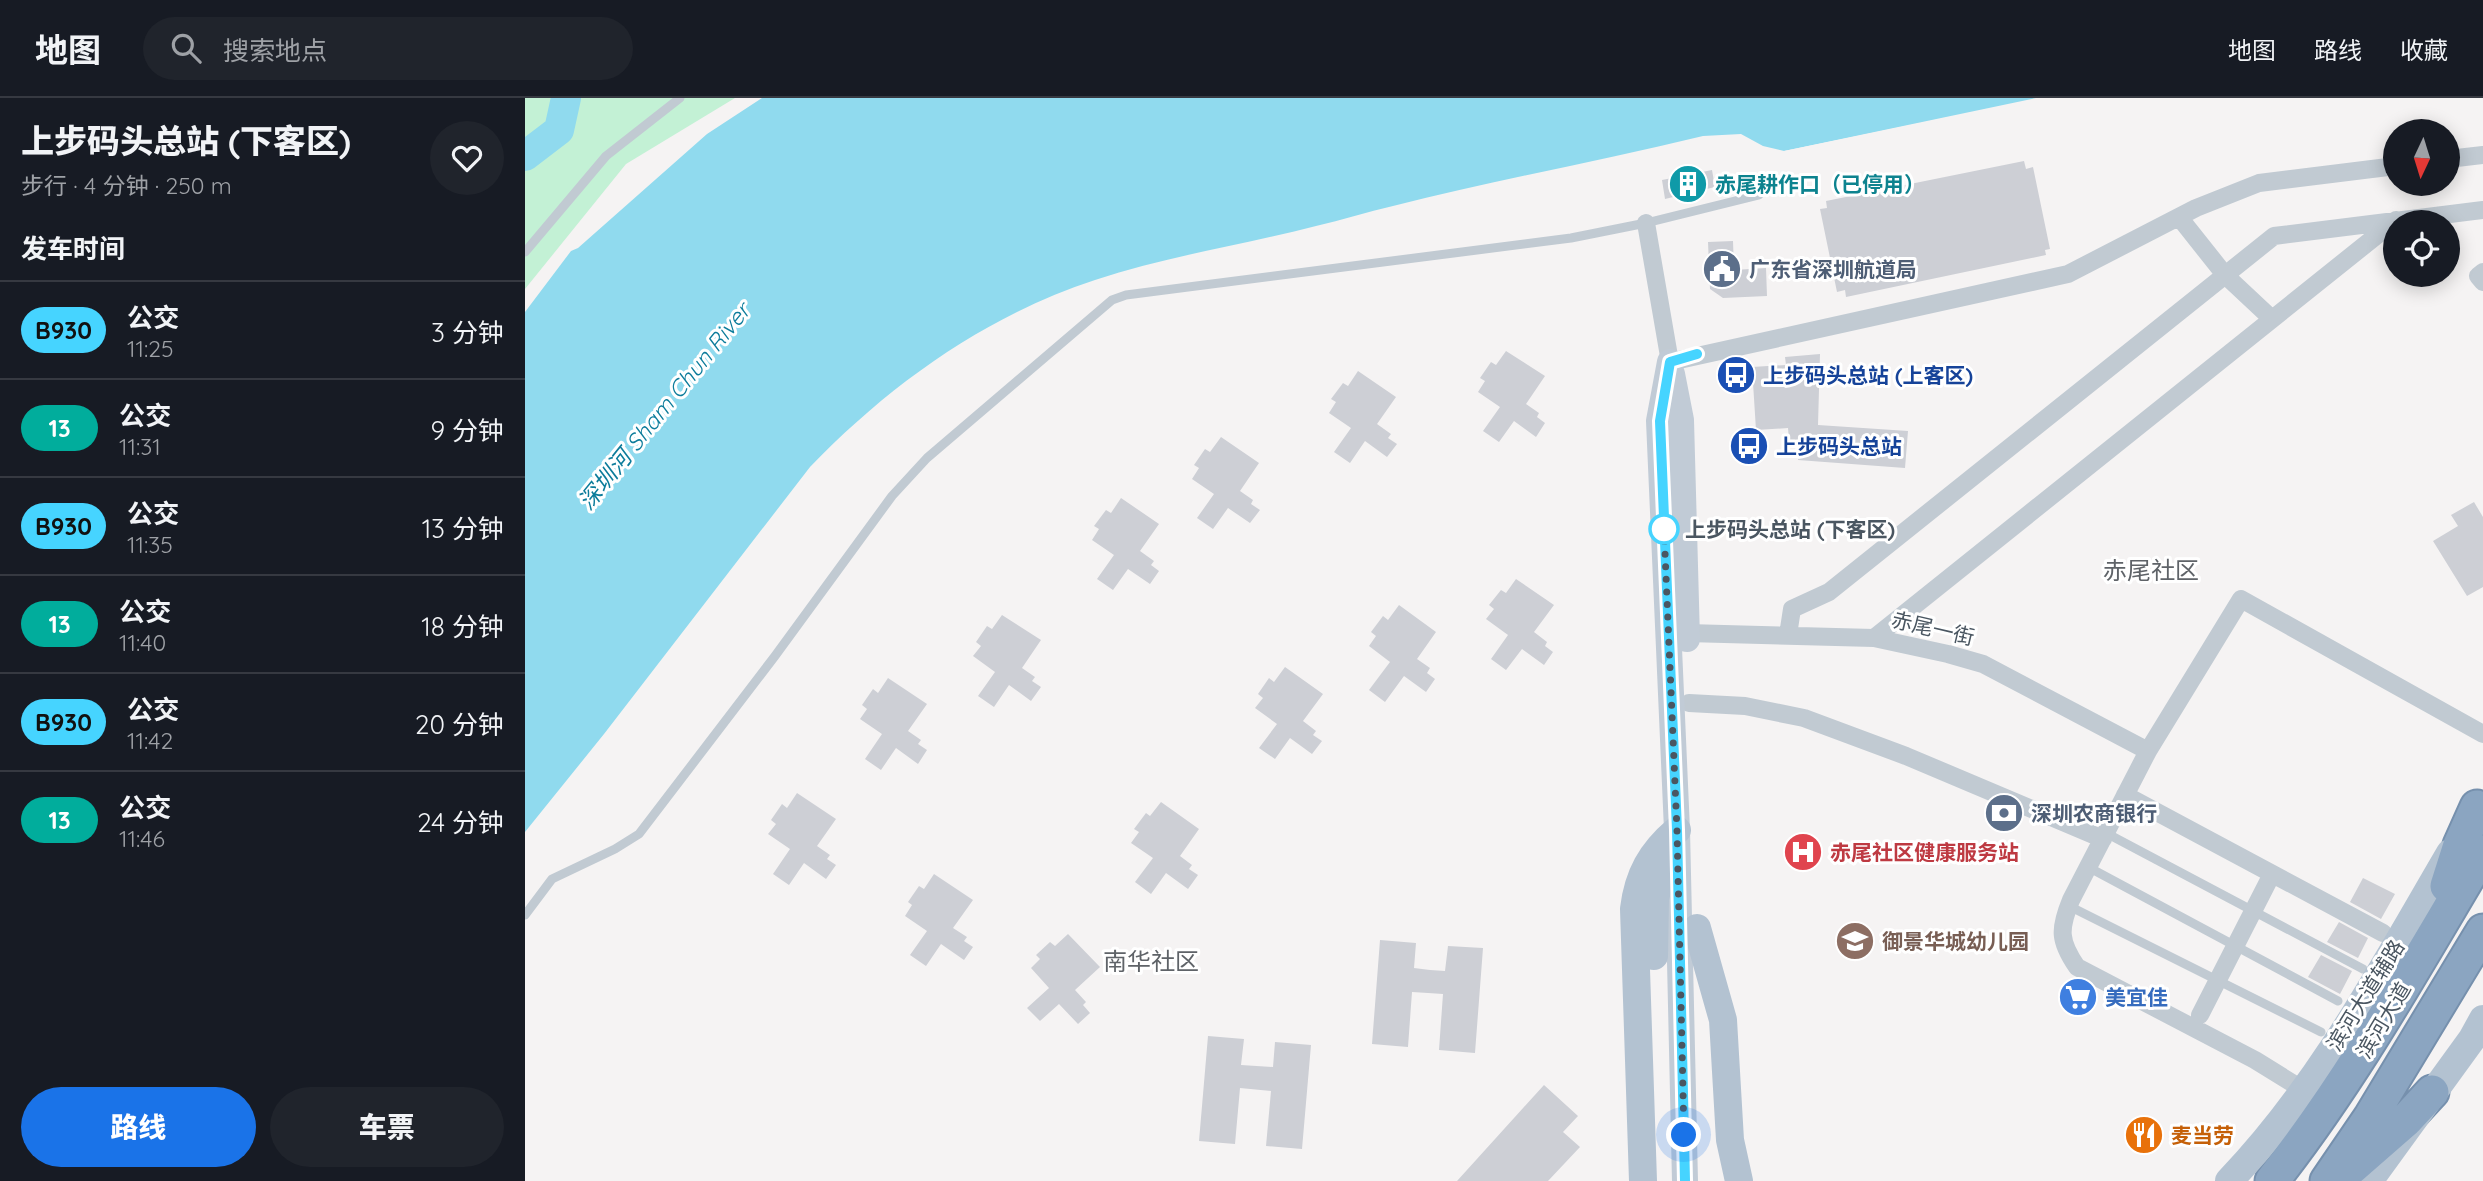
<!DOCTYPE html>
<html lang="zh">
<head>
<meta charset="utf-8">
<style>
  :root { --surface:#171b24; --page:#20242c; --text:#f1f3f6; --muted:#9ea1a6; --line:#363941; --accent:#1a73e8 }
  body { margin:0; font-family:Quicksand,"Noto Sans SC",sans-serif; background:var(--page); color:var(--text); height:100vh; display:flex; flex-direction:column; font-size:26px; white-space:nowrap }
  * { box-sizing:border-box; margin:0 }
  p { font-size:23px; color:var(--muted) }
  .icon { flex:none; width:38px; height:38px; fill:none; stroke:currentColor; stroke-width:2; stroke-linecap:round; stroke-linejoin:round }
  .map { position:relative; flex:1; overflow:hidden }
  .details { display:flex; flex-direction:column; background:var(--surface); width:525px }
  .details>* { flex:none }
  .badge { padding:0 14px; border-radius:23px; font-size:24px; line-height:46px }
  .needle { width:46px; rotate:184deg }
  .tools { position:absolute; left:1858px; top:21px; display:grid; gap:14px }
  .tools a { display:grid; place-items:center; width:77px; height:77px; border-radius:50%; background:var(--surface); box-shadow:0 4px 18px #0003; font-size:35px }
  .you { position:absolute; width:35px; height:35px; margin:-18px; border:5px solid #fff; border-radius:50%; background:#1a73e8; box-shadow:0 0 0 10px #1a73e833 }
  .map>.badge { position:absolute; translate:-50% -50%; box-shadow:0 0 0 4px #fff }
  h2 { padding:0 21px; font-size:26px; line-height:63px }
  .round { display:grid; place-items:center; flex:none; width:74px; height:74px; border-radius:37px; background:var(--page) }
  .overview { display:flex; align-items:center; justify-content:space-between; height:119px; padding:0 21px }
  h1 { font-size:33px; font-weight:800; line-height:52px }
  .action { display:flex; gap:14px; margin-top:auto; padding:14px 21px }
  .action a { flex:1; height:80px; border-radius:42px; background:var(--accent); color:#fff; font-size:28px; font-weight:800; line-height:80px; text-align:center }
  .action a+a { background:var(--page); color:var(--text) }
  ul { padding:0; list-style:none }
  li { display:flex; align-items:center; gap:21px; height:98px; padding:0 21px; border-top:2px solid var(--line) }
  li div { flex:1 }
  li b { display:block; font-size:26px }
  li em { font-style:normal }
  li .badge { min-width:77px; font-weight:700; text-align:center }
  header { display:flex; align-items:center; gap:42px; box-sizing:border-box; height:98px; padding:0 35px; background:var(--surface); border-bottom:2px solid var(--line) }
  header strong { font-size:33px }
  nav { display:flex; gap:38px; margin-inline-start:auto; font-size:24px }
  .search { width:490px; height:63px; background:var(--page); display:flex; align-items:center; gap:18px; box-sizing:border-box; padding:0 24px; border-radius:38px; color:var(--muted); font-size:26px }
  main { display:flex; flex:1; min-height:0 }
  .map>svg:first-child { display:block }
  .green { fill:#c3f1d5 }
  .water { fill:#90daee }
  .pier { fill:#f5f3f3 }
  .lines { fill:none; stroke-linecap:round; stroke-linejoin:round }
  .river { stroke:#90daee; stroke-width:30 }
  .building { fill:#cdcfd5 }
  .highway-casing { stroke:#7690ad; stroke-width:37 }
  .lane { stroke:#c1cad2; stroke-width:9 }
  .street { stroke:#c1cad2; stroke-width:18 }
  .secondary { stroke:#c1cbd6; stroke-width:26 }
  .primary { stroke:#b3c2d1; stroke-width:28 }
  .highway { stroke:#8ba5c1; stroke-width:33 }
  .line-casing { stroke:#fff; stroke-width:16 }
  .line { stroke:#46d4ff; stroke-width:10 }
  .walk { stroke:#4a5661; stroke-width:7; stroke-dasharray:0 12.6 }
  .stop-dot { fill:#fff; stroke:#46d4ff; stroke-width:3.5 }
  .labels { text-anchor:middle; dominant-baseline:central; stroke-width:6; stroke-linejoin:round; paint-order:stroke }
  .culture-label { font-size:21px; font-weight:bold; fill:#0d838f; stroke:#fff; text-anchor:start }
  .service-label { font-size:21px; font-weight:bold; fill:#4e5e75; stroke:#fff; text-anchor:start }
  .transit-label { font-size:21px; font-weight:bold; fill:#164399; stroke:#fff; text-anchor:start }
  .stop-label { font-size:21px; font-weight:bold; fill:#4a5661; stroke:#fff; text-anchor:start }
  .street-label { font-size:21px; fill:#4a5661; stroke:#fff }
  .health-label { font-size:21px; font-weight:bold; fill:#be3a42; stroke:#fff; text-anchor:start }
  .education-label { font-size:21px; font-weight:bold; fill:#785e54; stroke:#fff; text-anchor:start }
  .shop-label { font-size:21px; font-weight:bold; fill:#366cbe; stroke:#fff; text-anchor:start }
  .food-label { font-size:21px; font-weight:bold; fill:#c56008; stroke:#fff; text-anchor:start }
  .water-label { font-size:23px; font-style:italic; fill:#0c7c9b; stroke:#fff }
  .quarter-label { font-size:24px; fill:#5f6368; stroke:#fff }
</style>
</head>
<body>
<header>
<strong>地图</strong>
<div class="search"><svg class="icon" aria-label="search" viewBox="0 0 24 24"><circle cx="10" cy="10" r="6"/><path d="M15 15l6 6"/></svg>搜索地点</div>
<nav><a>地图</a><a>路线</a><a>收藏</a></nav>
</header>
<main>
<section class="details">
<div class="overview"><div><h1>上步码头总站 (下客区)</h1><p>步行 · 4 分钟 · 250 m</p></div><a class="round"><svg class="icon" aria-label="heart" viewBox="0 0 24 24"><path d="M12 20l-8-8c-3-5 5-10 8-4 3-6 11-1 8 4z"/></svg></a></div>
<h2>发车时间</h2>
<ul>
<li><span class="badge" style="background:#46d4ff;color:#111">B930</span><div><b>公交</b><p>11:25</p></div><em>3 分钟</em></li>
<li><span class="badge" style="background:#01ad9c;color:#fff">13</span><div><b>公交</b><p>11:31</p></div><em>9 分钟</em></li>
<li><span class="badge" style="background:#46d4ff;color:#111">B930</span><div><b>公交</b><p>11:35</p></div><em>13 分钟</em></li>
<li><span class="badge" style="background:#01ad9c;color:#fff">13</span><div><b>公交</b><p>11:40</p></div><em>18 分钟</em></li>
<li><span class="badge" style="background:#46d4ff;color:#111">B930</span><div><b>公交</b><p>11:42</p></div><em>20 分钟</em></li>
<li><span class="badge" style="background:#01ad9c;color:#fff">13</span><div><b>公交</b><p>11:46</p></div><em>24 分钟</em></li>
</ul>
<div class="action"><a>路线</a><a>车票</a></div>
</section>
<div class="map">
<svg width="1958" height="1083" viewBox="0 0 1958 1083">
  <rect width="100%" height="100%" fill="#f5f3f3"/>
  <path class="green" d="M0,0H210L101,66L0,191Z"/>
  <path class="water" d="M237,0H1517L1259,53L1238,48L1216,36L1178,38C1075,63 971,82 868,108C842,114 817,122 791,128C718,147 642,158 570,182C460,218 364,287 285,369L79,636L0,734V214L46,153L53,150L182,36Z"/>
  <path class="pier" d="M1511,0H1520L1517,3L1260,56L1259,53Z"/>
  <g class="lines">
    <path class="river" d="M0,58L34,32L41,0"/>
  </g>
  <path class="building" d="M1499,63L1501,71L1508,69L1525,151L1520,152L1521,157L1321,199L1320,192L1312,194L1295,111L1302,110L1301,103Z
    M1187,72L1190,89L1140,101L1137,82Z
    M1208,143L1209,172L1241,170L1242,198L1198,200L1185,191L1183,144Z
    M981,253L1020,278L1001,306L1014,315L1012,319L1020,325L1011,339L989,323L974,344L958,333L975,309L953,294L960,283L955,280L966,264L971,267Z
    M1295,256L1293,327L1383,333L1380,370L1273,362L1274,342H1264L1263,330L1231,332L1227,269L1261,267L1260,259Z
    M833,273L871,299L852,326L866,336L863,340L872,346L862,359L840,343L825,365L809,354L826,330L804,315L811,304L806,301L818,285L823,288Z
    M696,339L734,365L715,393L728,402L726,406L735,412L725,425L703,410L688,431L672,420L689,396L667,381L674,370L669,367L680,351L685,354Z
    M596,400L634,426L615,453L629,463L626,467L634,473L625,486L603,471L588,492L572,481L589,457L567,442L574,431L569,428L581,412L586,415Z
    M1949,404L1958,419V489L1942,498L1908,443L1933,428L1926,417Z
    M991,481L1029,507L1009,534L1022,544L1020,548L1028,554L1019,567L997,551L981,572L966,561L983,537L961,521L969,511L964,507L976,492L981,495Z
    M874,507L911,534L892,561L905,570L902,575L910,581L901,594L879,578L860,604L844,592L865,564L844,548L851,538L846,534L858,518L863,522Z
    M477,517L516,542L497,570L510,579L507,583L516,589L506,603L484,587L469,609L453,598L470,574L448,558L456,548L451,544L462,528L467,531Z
    M760,569L798,596L778,623L791,633L788,637L797,643L787,656L765,640L750,661L734,650L752,626L730,610L738,600L733,596L744,580L749,584Z
    M363,580L402,606L383,633L396,642L393,646L402,652L393,666L371,650L356,672L340,661L357,636L335,621L342,611L337,607L348,591L353,595Z
    M272,695L311,721L292,748L305,757L302,761L311,767L301,781L279,765L264,787L248,776L265,751L243,736L251,726L246,722L257,706L262,710Z
    M636,704L674,731L655,758L667,767L664,771L673,777L663,791L641,775L626,796L610,784L628,760L606,745L614,734L609,731L621,715L625,718Z
    M409,776L448,802L428,830L442,839L439,843L448,849L439,862L416,846L401,868L385,857L402,833L380,818L387,807L383,804L394,788L399,791Z
    M1838,780L1870,796L1856,821L1825,804Z
    M1814,824L1843,840L1833,860L1802,844Z
    M543,836L575,869L550,892L561,904L558,907L565,915L553,926L534,906L515,923L502,910L524,890L506,870L515,861L511,857L525,844L530,848Z
    M855,842L891,845L889,870L905,872L920,873L923,848L958,850L950,955L914,952L918,896L903,895L887,894L883,949L847,946Z
    M1796,857L1827,873L1815,896L1783,879Z
    M683,938L719,941L716,967L748,969L750,944L786,947L777,1051L741,1048L746,993L715,990L710,1046L674,1043Z
    M1019,987L1053,1018L1038,1034L1055,1049L1023,1083H932Z"/>
  <g class="lines">
    <g class="highway-casing">
      <path id="highway" d="M1922,788L1935,747L1952,709
        M1826,1070L1881,1022L1907,994
        M1747,1083C1828,980 1891,866 1958,754
        M1802,1083L1845,1020L1958,833"/>
    </g>
    <path class="lane" d="M0,154L81,58L155,0
      M1581,735L1838,871
      M1563,769L1813,903
      M1544,808L1796,934
      M0,817L27,781L90,751L114,736L250,558L367,398L402,360L587,202L601,197L1046,140L1121,125L1234,97"/>
    <path class="street" d="M1923,61L1958,57
      M1654,119L1700,177L1747,221
      M1121,125L1145,264L1543,176L1671,110L1734,85L1871,68
      M1958,174L1953,178L1958,184
      M1162,535L1349,540L1423,556L1458,566L1623,653
      M1263,537L1267,511L1304,494L1749,138L1958,112
      M1349,540L1871,122
      M1164,605L1220,608L1279,620L1381,658L1578,741
      M1600,697L1858,835
      M1675,917L1747,776
      M1780,993L1730,962L1552,869C1534,843 1534,831 1546,802L1623,653L1716,501L1958,636"/>
    <path class="secondary" d="M1145,264L1134,323L1152,732L1160,1083
      M1147,276L1156,322L1162,541"/>
    <path class="primary" d="M1172,830L1198,922L1205,1042L1214,1083
      M1129,858L1130,800L1142,757
      M1118,1083L1109,811C1113,777 1126,754 1152,732
      M1704,1083C1796,987 1858,869 1925,755
      M1844,1083L1947,941L1958,921"/>
    <use href="#highway" class="highway"/>
  </g>
  <g class="lines">
    <g class="line-casing">
      <path id="line" d="M1160,1083L1152,732L1135,323L1145,264L1172,256"/>
    </g>
    <use href="#line" class="line"/>
    <path class="walk" d="M1139,431L1152,732L1159,1037"/>
  </g>
  <defs>
    <g id="building-disc" transform="scale(2.0125)"><circle r="9.5" fill="#0f9aa8" stroke="#fff"/><path d="M-4-6H4V6H1V3H-1V6H-4ZM-2.5-4.3h1.7v1.8h-1.7ZM.8-4.3h1.7v1.8H.8ZM-2.5-1h1.7V.8h-1.7ZM.8-1h1.7V.8H.8Z" fill="#fff"/></g>
    <g id="civic-disc" transform="scale(2.0125)"><circle r="9.5" fill="#5c6f8a" stroke="#fff"/><path d="M-.6-6.5H3V-4.5H.6V-3L4-1V1h2V6H-6V1h2V-1L-.6-3ZM-1.2 2.5V6h2.4V2.5Z" fill="#fff"/></g>
    <g id="bus-disc" transform="scale(2.0125)"><circle r="9.5" fill="#1a4fb4" stroke="#fff"/><path d="M-5-6H5V4H4V6H2V4H-2V6H-4V4H-5ZM-3.5-4V0h7V-4ZM-3.5 1.2v1.5H-2V1.2ZM2 1.2v1.5H3.5V1.2Z" fill="#fff"/></g>
    <g id="bank-disc" transform="scale(2.0125)"><circle r="9.5" fill="#5c6f8a" stroke="#fff"/><path d="M-6-4H6V4H-6ZM0-2.3a2.3 2.3 0 1 0 0 4.6a2.3 2.3 0 1 0 0-4.6Z" fill="#fff"/></g>
    <g id="hospital-disc" transform="scale(2.0125)"><circle r="9.5" fill="#e0444e" stroke="#fff"/><path d="M-5-5h3v3.5h4V-5h3V5h-3V1.5h-4V5h-3Z" fill="#fff"/></g>
    <g id="school-disc" transform="scale(2.0125)"><circle r="9.5" fill="#8d6e63" stroke="#fff"/><path d="M0-5L7-2L0 1L-7-2ZM-4 1L0 2.5L4 1V4Q0 6-4 4Z" fill="#fff"/></g>
    <g id="supermarket-disc" transform="scale(2.0125)"><circle r="9.5" fill="#3f7fe0" stroke="#fff"/><path d="M-6-5.5h2.5l.6 2H6L4.5 2H-2.5L-4.4-4H-6ZM-1.5 3.2a1.3 1.3 0 1 0 .1 0ZM3 3.2a1.3 1.3 0 1 0 .1 0Z" fill="#fff"/></g>
    <g id="restaurant-disc" transform="scale(2.0125)"><circle r="9.5" fill="#e8710a" stroke="#fff"/><path d="M-5-6h1v4h1v-4h1v4h1v-4h1v5L-1.5 .5V6h-2V.5L-5-1ZM5-6V6H3V1.5H1.5Q1.5-4 5-6Z" fill="#fff"/></g>
  </defs>
  <g fill-rule="evenodd">
    <use href="#building-disc" x="1163" y="86"/>
    <use href="#civic-disc" x="1197" y="171"/>
    <use href="#bus-disc" x="1211" y="277"/>
    <use href="#bus-disc" x="1224" y="348"/>
    <use href="#bank-disc" x="1479" y="715"/>
    <use href="#hospital-disc" x="1278" y="754"/>
    <use href="#school-disc" x="1330" y="843"/>
    <use href="#supermarket-disc" x="1553" y="899"/>
    <use href="#restaurant-disc" x="1619" y="1037"/>
  </g>
  <circle class="stop-dot" cx="1139" cy="431" r="14"/>
  <g class="labels">
    <g class="culture-label">
      <text x="1190" y="86">赤尾耕作口（已停用）</text>
    </g>
    <g class="service-label">
      <text x="1224" y="171">广东省深圳航道局</text>
      <text x="1506" y="715">深圳农商银行</text>
    </g>
    <g class="transit-label">
      <text x="1238" y="277">上步码头总站 (上客区)</text>
      <text x="1251" y="348">上步码头总站</text>
    </g>
    <g class="stop-label">
      <text x="1160" y="431">上步码头总站 (下客区)</text>
    </g>
    <g class="street-label">
      <text transform="translate(1408 530) rotate(13)">赤尾一街</text>
      <text transform="translate(1840 897) rotate(-58)">滨河大道辅路</text>
      <text transform="translate(1858 922) rotate(-59)">滨河大道</text>
    </g>
    <g class="health-label">
      <text x="1305" y="754">赤尾社区健康服务站</text>
    </g>
    <g class="education-label">
      <text x="1357" y="843">御景华城幼儿园</text>
    </g>
    <g class="shop-label">
      <text x="1580" y="899">美宜佳</text>
    </g>
    <g class="food-label">
      <text x="1646" y="1037">麦当劳</text>
    </g>
    <g class="water-label">
      <text transform="translate(139 308) rotate(-51)">深圳河 Sham Chun River</text>
    </g>
    <g class="quarter-label">
      <text x="1626" y="472">赤尾社区</text>
      <text x="626" y="863">南华社区</text>
    </g>
  </g>
</svg>
<div class="tools">
<a><svg class="needle" viewBox="-14 -14 28 28"><path d="M0-13l5 13h-10z" fill="#e53935"/><path d="M0 13l5-13h-10z" fill="#9ea1a6"/></svg></a>
<a><svg class="icon" aria-label="locate" viewBox="0 0 24 24"><circle cx="12" cy="12" r="6"/><path d="M12 2v4M12 18v4M2 12h4M18 12h4"/></svg></a>
</div>
<div class="you" style="left:1159px;top:1037px"></div>
</div>
</main>
</body>
</html>
